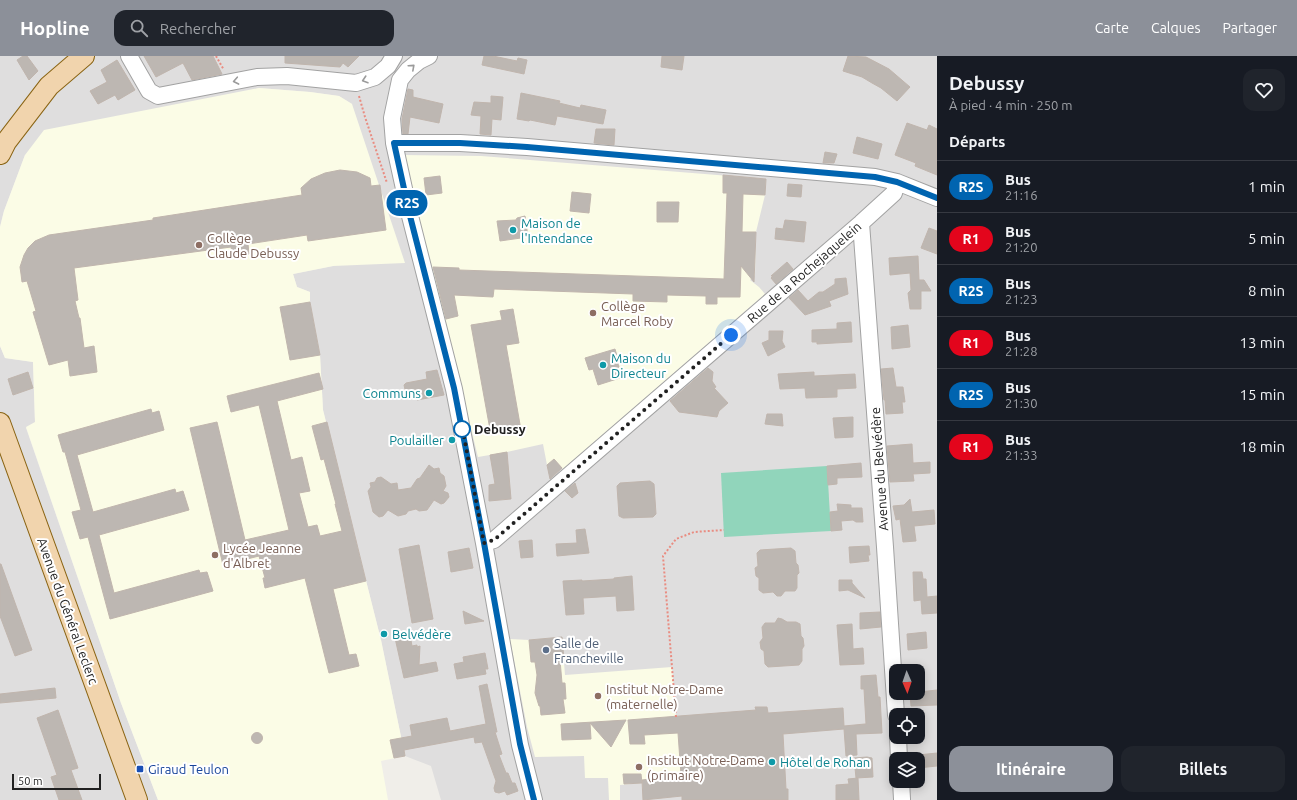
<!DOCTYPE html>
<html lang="fr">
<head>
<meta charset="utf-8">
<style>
  :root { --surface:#171b24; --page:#20242c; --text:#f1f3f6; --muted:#9ea1a6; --line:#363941; --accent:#8c9099 }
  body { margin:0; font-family:Ubuntu,sans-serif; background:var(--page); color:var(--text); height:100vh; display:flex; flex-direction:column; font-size:15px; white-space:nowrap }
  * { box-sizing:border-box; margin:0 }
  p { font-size:13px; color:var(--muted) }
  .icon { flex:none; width:22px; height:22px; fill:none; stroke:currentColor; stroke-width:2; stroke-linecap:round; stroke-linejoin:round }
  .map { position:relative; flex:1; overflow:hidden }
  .side { display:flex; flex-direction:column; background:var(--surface); width:360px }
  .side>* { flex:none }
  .badge { padding:0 8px; border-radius:13px; font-size:14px; line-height:26px }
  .needle { width:26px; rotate:178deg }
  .fabs { position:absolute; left:889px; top:608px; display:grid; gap:8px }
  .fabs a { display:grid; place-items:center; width:36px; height:36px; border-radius:8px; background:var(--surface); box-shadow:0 2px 10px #0003; font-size:20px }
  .scale { position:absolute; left:12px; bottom:10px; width:89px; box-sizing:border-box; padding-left:4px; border:2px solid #212121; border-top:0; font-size:11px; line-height:14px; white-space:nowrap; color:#212121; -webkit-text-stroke:3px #fff; paint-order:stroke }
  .you { position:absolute; width:20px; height:20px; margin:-10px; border:3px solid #fff; border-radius:50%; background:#1a73e8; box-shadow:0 0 0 6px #1a73e833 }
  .map>.badge { position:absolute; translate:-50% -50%; box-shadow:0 0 0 2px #fff }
  h2 { padding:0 12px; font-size:15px; line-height:36px }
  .round { display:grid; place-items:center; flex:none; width:42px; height:42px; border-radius:12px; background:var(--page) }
  .summary { display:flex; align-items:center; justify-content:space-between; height:68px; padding:0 12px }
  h1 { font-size:19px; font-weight:700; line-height:30px }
  .action { display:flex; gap:8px; margin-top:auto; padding:8px 12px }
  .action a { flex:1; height:46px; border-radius:12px; background:var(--accent); color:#fff; font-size:16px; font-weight:700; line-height:46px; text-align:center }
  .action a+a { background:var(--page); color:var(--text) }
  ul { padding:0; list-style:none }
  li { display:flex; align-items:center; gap:12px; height:52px; padding:0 12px; border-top:1px solid var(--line) }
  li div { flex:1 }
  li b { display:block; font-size:15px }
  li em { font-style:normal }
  li .badge { min-width:44px; font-weight:700; text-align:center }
  header { display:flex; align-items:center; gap:24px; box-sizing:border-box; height:56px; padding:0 20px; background:var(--accent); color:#fff }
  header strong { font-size:19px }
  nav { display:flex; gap:22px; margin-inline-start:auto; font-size:14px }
  .search { width:280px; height:36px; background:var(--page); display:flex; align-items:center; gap:10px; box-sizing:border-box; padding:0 14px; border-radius:12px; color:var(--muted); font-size:15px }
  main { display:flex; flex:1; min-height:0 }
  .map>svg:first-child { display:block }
  .residential { fill:#dfdede; fill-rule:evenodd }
  .education { fill:#fbfce6 }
  .pitch { fill:#91d5bb }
  .building { fill:#bdb7b2; stroke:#c0b5ad }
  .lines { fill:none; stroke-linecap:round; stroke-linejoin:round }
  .minor-casing { stroke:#a2a2a2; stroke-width:18 }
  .major-casing { stroke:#8a6413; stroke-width:22 }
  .path { stroke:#e98c81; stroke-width:2; stroke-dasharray:2 2; stroke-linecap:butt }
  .minor { stroke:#fff; stroke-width:16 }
  .major { stroke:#f1d4ad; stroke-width:20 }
  .oneway { stroke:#9b9b9b }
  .line-casing { stroke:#fff; stroke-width:9 }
  .line { stroke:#0064b0; stroke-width:6 }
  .walk { stroke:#212121; stroke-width:4; stroke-dasharray:0 7.2 }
  .culture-dot { fill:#0f9aa8; stroke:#fff; stroke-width:1.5 }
  .education-dot { fill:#8d6e63; stroke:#fff; stroke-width:1.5 }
  .stop-dot { fill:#fff; stroke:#0064b0; stroke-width:2 }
  .service-dot { fill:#5c6f8a; stroke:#fff; stroke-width:1.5 }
  .transit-dot { fill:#1a4fb4; stroke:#fff; stroke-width:1.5 }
  .labels { text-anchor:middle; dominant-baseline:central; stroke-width:4; stroke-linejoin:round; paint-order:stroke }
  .culture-label { font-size:13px; fill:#0d838f; stroke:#fff; text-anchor:start }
  .education-label { font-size:13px; fill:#785e54; stroke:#fff; text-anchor:start }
  .street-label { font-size:13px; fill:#212121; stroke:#fff }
  .stop-label { font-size:13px; font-weight:bold; fill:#212121; stroke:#fff; text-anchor:start }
  .service-label { font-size:13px; fill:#4e5e75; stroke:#fff; text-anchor:start }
  .transit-label { font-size:13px; fill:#164399; stroke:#fff; text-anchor:start }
</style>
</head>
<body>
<header>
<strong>Hopline</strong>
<div class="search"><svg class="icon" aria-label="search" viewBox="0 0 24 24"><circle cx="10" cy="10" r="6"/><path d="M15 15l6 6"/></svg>Rechercher</div>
<nav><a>Carte</a><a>Calques</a><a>Partager</a></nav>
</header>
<main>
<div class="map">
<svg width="937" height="744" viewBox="0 0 937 744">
  <rect width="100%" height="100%" fill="#f0eee9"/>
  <path class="residential" d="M0,0H937V744H441L431,710L405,700L381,584L323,354L320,299L310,246V236L297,231L293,218L333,210L352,48L339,40L310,36L259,32L25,99L4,155L0,171ZM896,615H918V637H896ZM896,659H918V681H896ZM896,703H918V725H896Z
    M0,290L5,302L33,306L35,367L26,372L121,647L158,744H0Z"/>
  <path class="education" d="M259,32L310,36L339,40L352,48L405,207L333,210L293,218L297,231L310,236V246L320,299L323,354L381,584L405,700L381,705L388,744H158L121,647L26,371L35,366L33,306L5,302L0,290V171L4,155L25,99L44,74Z
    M403,99L481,100L766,123L765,139L756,176L755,219L750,224L759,231L765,238L563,413L554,403L547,409L543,388L507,396L478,401Z
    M562,581L565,619L672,611L676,661L695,732L642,735V727L620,729V744H609L608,722H585L584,700L535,701L527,671L510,583L529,584Z"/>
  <path class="pitch" d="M827,410L831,475L724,481L721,417Z"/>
  <path class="building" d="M23,0H27L38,15L29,24L17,4Z
    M144,0H213L222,18L192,24L183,7L156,21Z
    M285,0H359L348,11L343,7L340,11L285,7Z
    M484,0H493L517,5L518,2L527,4L524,18L482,9Z
    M662,0H684L682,14L661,11Z
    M848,0L866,1L889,13L910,31L897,45L881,32L872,27L862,21L843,15Z
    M117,4L135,34L118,44L115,39L98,48L90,35L107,26L101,14Z
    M408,33L413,34V41L443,48L439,67L410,61L408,78H403L402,63Z
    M521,37L560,45L559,47L580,52L581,49L606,54L603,68L557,60L555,69L530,64L529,65L517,63Z
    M491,40L503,41L501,64L492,63L491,79L480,78L481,60L471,59L474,46L491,47Z
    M907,67L927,74L929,69L937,73V119L915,110L916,107L895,99Z
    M596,73H615L614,89L594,87Z
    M857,81L882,88L878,103L853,97Z
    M825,96L837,98L834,107H823Z
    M340,114L357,116L370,122L371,130L380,129L386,174L308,185L307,179L248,188L249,198L233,201L231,191L74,212L78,244L75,245L79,262H80L84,292L94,290L97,316L70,320L68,304L49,309L33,256L36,255L27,225L22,226L21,218L20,211L24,199L28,192L35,185L49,179L153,164V162L302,139L301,132L311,123L325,117Z
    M723,119L766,123L765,139L743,138L742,176H756L754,226L741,210L740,241H717V248H706V240L667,239V246L633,245V238L494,233L493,241L454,239L458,260L446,263L433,211L459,212V214L724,223L727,137H723Z
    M440,120L442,137L426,139L424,122Z
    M788,128L802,129L801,141L787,140Z
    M572,136L591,138L589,157L570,155Z
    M657,146H679L678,166H657Z
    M525,160L528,181L500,185L497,165L516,164L517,162Z
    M785,164L806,166L804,186L775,183L776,172L783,173Z
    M929,172L937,175V198L921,192Z
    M918,200L919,224H924L931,235H921V253H910L908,237L911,234L910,217L890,219L889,202Z
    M787,206L793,213L776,228L771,222L773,220H771Z
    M846,222L848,238L829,245L831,250L805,259L789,242L798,234L808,245L819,236H823L835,228V223Z
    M310,246L320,299L290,304L280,251Z
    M513,253L519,287L506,289L521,374L491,379L471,269L502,264L500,255Z
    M851,266L852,286L817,288V286H812V274L837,273V267Z
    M908,269L910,291L892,293L891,271Z
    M769,275H783L782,285L785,291L768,300L762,287L769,284Z
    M615,293L619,307H618L619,311L617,312L620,322L598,329L593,313L589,314L585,302Z
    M708,312L713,316L712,325L716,331L714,332L728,347L719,355L717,361L679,356L670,345Z
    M893,312L896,331H903L905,346H902L903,357L886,358L885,344H884L881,313Z
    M437,314L444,339L417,344L415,336L406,338L404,329L406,327L427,323L426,316Z
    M28,316L33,332L13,339L8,323Z
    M814,316V320L855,318L856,332L837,333V341L806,342L805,332L780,333L778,318Z
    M319,317L323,333L277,345L291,404L302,401L310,435L299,437L308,471L317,469L320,480L342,475L335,448H336L324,403L321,404L312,370L327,366L366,525L333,533L349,599L356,598L359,610L329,617L305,522L265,532L263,522H265L259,500L223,509L190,372L217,366L245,484L289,474L259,349L231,356L227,340Z
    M151,353L152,357L159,355L164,374L77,399L93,456L175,433L176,437L183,435L189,454L99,479L114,537L199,514L200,517L207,516L213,535L110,563L88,481L80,483L72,456L81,454L65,396H63L58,379Z
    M767,358H782L783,370L765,368Z
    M853,361V381L835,382L833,362Z
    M912,388L913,407L930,406V417L913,418L914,425L890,426L887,390Z
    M507,396L511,443L489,445V429L495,428L490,399Z
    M554,403L562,412L550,423L547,409Z
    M861,407L862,421L837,422V428L828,429L827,410Z
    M429,409L434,413L439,412L440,417L444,420L446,430L443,435L448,437L449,441L444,447L441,448L434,444L427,454L419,455L416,453L408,455L406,458L398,460L388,454L383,460L379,461L373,456L368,435L371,431L370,427L375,426L377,422L381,421L391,428L397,427L398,434L411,432L417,423L420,422Z
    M650,425L654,428L656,458L653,461L623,462L619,460L617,430L620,427Z
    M575,427L578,437L572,442L565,435Z
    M910,443L912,456L934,454L935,468L914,470L916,485L903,486L900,463L896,464L893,450L904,449Z
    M837,448L851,449V452H862L863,466H856L853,464L841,465L842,474L831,475L830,456L838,455Z
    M585,473L589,497L557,500L556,488L577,487L576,474Z
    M532,484L533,501L521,502L519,485Z
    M419,489L433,563L412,567L399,493Z
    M869,490L870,499H868L869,505L850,507L849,491Z
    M469,492L473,512L451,516L448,496Z
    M791,492L795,495L796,507L798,509L799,517L797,519V532L795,535H785L781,540H777L773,536L763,537L759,534V522L756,520L755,512L758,510L757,497L760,494Z
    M0,508H1L32,594L15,600L0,560Z
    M913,516H922L923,523H926L927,541L937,540V557L922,558L921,544L914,545Z
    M632,520L634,554L617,555L616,540L583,542L584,558L566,559L563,525L582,524V525L614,523V522Z
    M839,524H852V527L865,542L848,534L839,535Z
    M463,555L484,565L465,568Z
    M880,556L881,571L860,573V557Z
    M778,562L782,563L787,566H796L800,568L801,580L803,582L804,590L802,593V605L799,609L768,611L765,608L764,595L761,593L760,586L763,582L762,571L765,567H775Z
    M852,568L853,593L863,592L864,608L840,609L837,569Z
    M926,576L927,592L908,594L907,578Z
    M410,579L412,590L417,589V591L420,590L419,609L436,606L438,615L404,622L395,582Z
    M562,581L564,604H560L562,627H565L566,643H563L565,657L541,659L540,650H539L535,637L537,619L535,606H531L529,584Z
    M485,597L488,613H485L486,618L457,623L454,608L464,606L463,601Z
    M876,619L878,641H880L882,677L856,678L857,699L846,700L844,673L783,678L786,733H788V744H682V740L643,744L642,724L681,719L678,677L644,679L645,688H630L628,664L756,654L755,651H767L768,657L843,652L844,670L865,668H866L864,633H861V620Z
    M487,628L497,676H495L502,698L499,699L506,717H508L512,727H515L518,735L507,739L505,735L499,737L495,736L494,732L496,725L482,686L475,687L474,681L404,694L405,700L394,702L390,684L412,680L410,669L447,662L450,675L486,668L479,630Z
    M55,632L56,642L0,647V638Z
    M937,634V649L911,650L910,637Z
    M58,654L78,712L71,714L82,744H59L51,721L57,719L37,662Z
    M626,664L611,691L590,667L591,683L562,684L561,668Z
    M251.5 682a5.5 5.5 0 1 1 11 0a5.5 5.5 0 1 1-11 0Z
    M937,697V710L918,712V699Z
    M867,701L872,702L873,721L856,722L854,702Z
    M623,718H641L642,727L624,728Z
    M858,722L859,744H836V729L849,728L848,723Z"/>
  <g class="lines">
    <g class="minor-casing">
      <path id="minor" d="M129,0L149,35L158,40L257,21L287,20L356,27L375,21L388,10L394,0
        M429,0L419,5L408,14L400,24L392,62L394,87L410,160L454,333L484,487L520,689L534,744
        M394,87H460L527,91L875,121L897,126L937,142
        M861,167L885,491L896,659
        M484,487L494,484L861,167L894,137L897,126
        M898,681L899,703
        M901,725L902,743"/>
    </g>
    <g class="major-casing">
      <path id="major" d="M0,98L6,86L49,30L84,0
        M0,367L137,744"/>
    </g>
    <path class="path" d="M216,0L224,14
      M359,40L365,61L387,127
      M676,661L663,500L676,483L694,476L724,474"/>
    <use href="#minor" class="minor"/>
    <use href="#major" class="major"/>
  </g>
  <defs><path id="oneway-chevron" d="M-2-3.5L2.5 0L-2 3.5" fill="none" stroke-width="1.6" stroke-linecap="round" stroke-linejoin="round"/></defs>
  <g class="oneway">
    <use href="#oneway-chevron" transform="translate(412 11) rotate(-42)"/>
    <use href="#oneway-chevron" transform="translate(365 24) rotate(162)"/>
    <use href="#oneway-chevron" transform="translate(236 25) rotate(169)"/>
  </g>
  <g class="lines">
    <g class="line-casing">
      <path id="line" d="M534,744L520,688L484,487L454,332L410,160L394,87H460L527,91L875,121L897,126L937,142"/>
    </g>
    <use href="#line" class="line"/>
    <path class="walk" d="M462,373V370L484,487L494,484L731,279"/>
  </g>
  <g class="culture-dot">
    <circle cx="513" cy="174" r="4"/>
    <circle cx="603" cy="309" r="4"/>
    <circle cx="429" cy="337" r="4"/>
    <circle cx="452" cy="384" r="4"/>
    <circle cx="384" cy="578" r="4"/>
    <circle cx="772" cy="706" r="4"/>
  </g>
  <g class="education-dot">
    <circle cx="199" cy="189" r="4"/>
    <circle cx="593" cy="257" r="4"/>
    <circle cx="215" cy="499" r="4"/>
    <circle cx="598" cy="640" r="4"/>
    <circle cx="639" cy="711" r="4"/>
  </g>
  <circle class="stop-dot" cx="462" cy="373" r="8"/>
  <circle class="service-dot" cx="546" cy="594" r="4"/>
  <rect class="transit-dot" x="136" y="709" width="8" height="8" rx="2"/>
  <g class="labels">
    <g class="culture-label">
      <text x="521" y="167">Maison de<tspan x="521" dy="15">l'Intendance</tspan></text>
      <text x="611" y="302">Maison du<tspan x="611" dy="15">Directeur</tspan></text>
      <text x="421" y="337" text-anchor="end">Communs</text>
      <text x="444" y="384" text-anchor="end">Poulailler</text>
      <text x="392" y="578">Belvédère</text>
      <text x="780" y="706">Hôtel de Rohan</text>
    </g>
    <g class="education-label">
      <text x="207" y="182">Collège<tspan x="207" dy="15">Claude Debussy</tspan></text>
      <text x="601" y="250">Collège<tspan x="601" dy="15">Marcel Roby</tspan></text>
      <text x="223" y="492">Lycée Jeanne<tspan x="223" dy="15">d'Albret</tspan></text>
      <text x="606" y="633">Institut Notre-Dame<tspan x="606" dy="15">(maternelle)</tspan></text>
      <text x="647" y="704">Institut Notre-Dame<tspan x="647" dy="15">(primaire)</tspan></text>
    </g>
    <g class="street-label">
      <text transform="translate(804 216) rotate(-41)">Rue de la Rochejaquelein</text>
      <text transform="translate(879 413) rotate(-94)">Avenue du Belvédère</text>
      <text transform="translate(68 555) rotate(70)">Avenue du Général Leclerc</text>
    </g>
    <g class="stop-label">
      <text x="474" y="373">Debussy</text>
    </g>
    <g class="service-label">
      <text x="554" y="587">Salle de<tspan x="554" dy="15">Francheville</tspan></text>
    </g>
    <g class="transit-label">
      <text x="148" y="713">Giraud Teulon</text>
    </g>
  </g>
</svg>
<div class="fabs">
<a><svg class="needle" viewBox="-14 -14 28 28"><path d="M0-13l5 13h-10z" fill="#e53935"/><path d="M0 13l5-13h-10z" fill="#9ea1a6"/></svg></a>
<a><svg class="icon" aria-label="locate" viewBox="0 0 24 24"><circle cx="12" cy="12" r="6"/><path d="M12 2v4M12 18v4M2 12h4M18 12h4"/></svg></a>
<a><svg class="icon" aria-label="layers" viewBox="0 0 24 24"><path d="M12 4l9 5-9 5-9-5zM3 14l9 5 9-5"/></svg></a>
</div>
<div class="scale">50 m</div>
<div class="you" style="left:731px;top:279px"></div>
<b class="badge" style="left:407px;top:147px;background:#0064b0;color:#fff">R2S</b>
</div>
<section class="side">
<div class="summary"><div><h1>Debussy</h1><p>À pied · 4 min · 250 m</p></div><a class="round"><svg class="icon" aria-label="heart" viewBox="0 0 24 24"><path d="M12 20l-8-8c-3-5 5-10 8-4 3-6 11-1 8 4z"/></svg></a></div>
<h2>Départs</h2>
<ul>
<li><span class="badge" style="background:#0064b0;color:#fff">R2S</span><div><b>Bus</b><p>21:16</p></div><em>1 min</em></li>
<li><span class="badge" style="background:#e3051c;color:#fff">R1</span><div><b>Bus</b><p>21:20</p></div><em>5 min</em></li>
<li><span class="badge" style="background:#0064b0;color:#fff">R2S</span><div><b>Bus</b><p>21:23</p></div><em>8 min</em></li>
<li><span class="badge" style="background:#e3051c;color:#fff">R1</span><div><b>Bus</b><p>21:28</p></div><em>13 min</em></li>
<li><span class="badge" style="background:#0064b0;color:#fff">R2S</span><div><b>Bus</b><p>21:30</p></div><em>15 min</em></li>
<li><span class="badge" style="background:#e3051c;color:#fff">R1</span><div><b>Bus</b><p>21:33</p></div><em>18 min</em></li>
</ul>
<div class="action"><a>Itinéraire</a><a>Billets</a></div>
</section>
</main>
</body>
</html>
